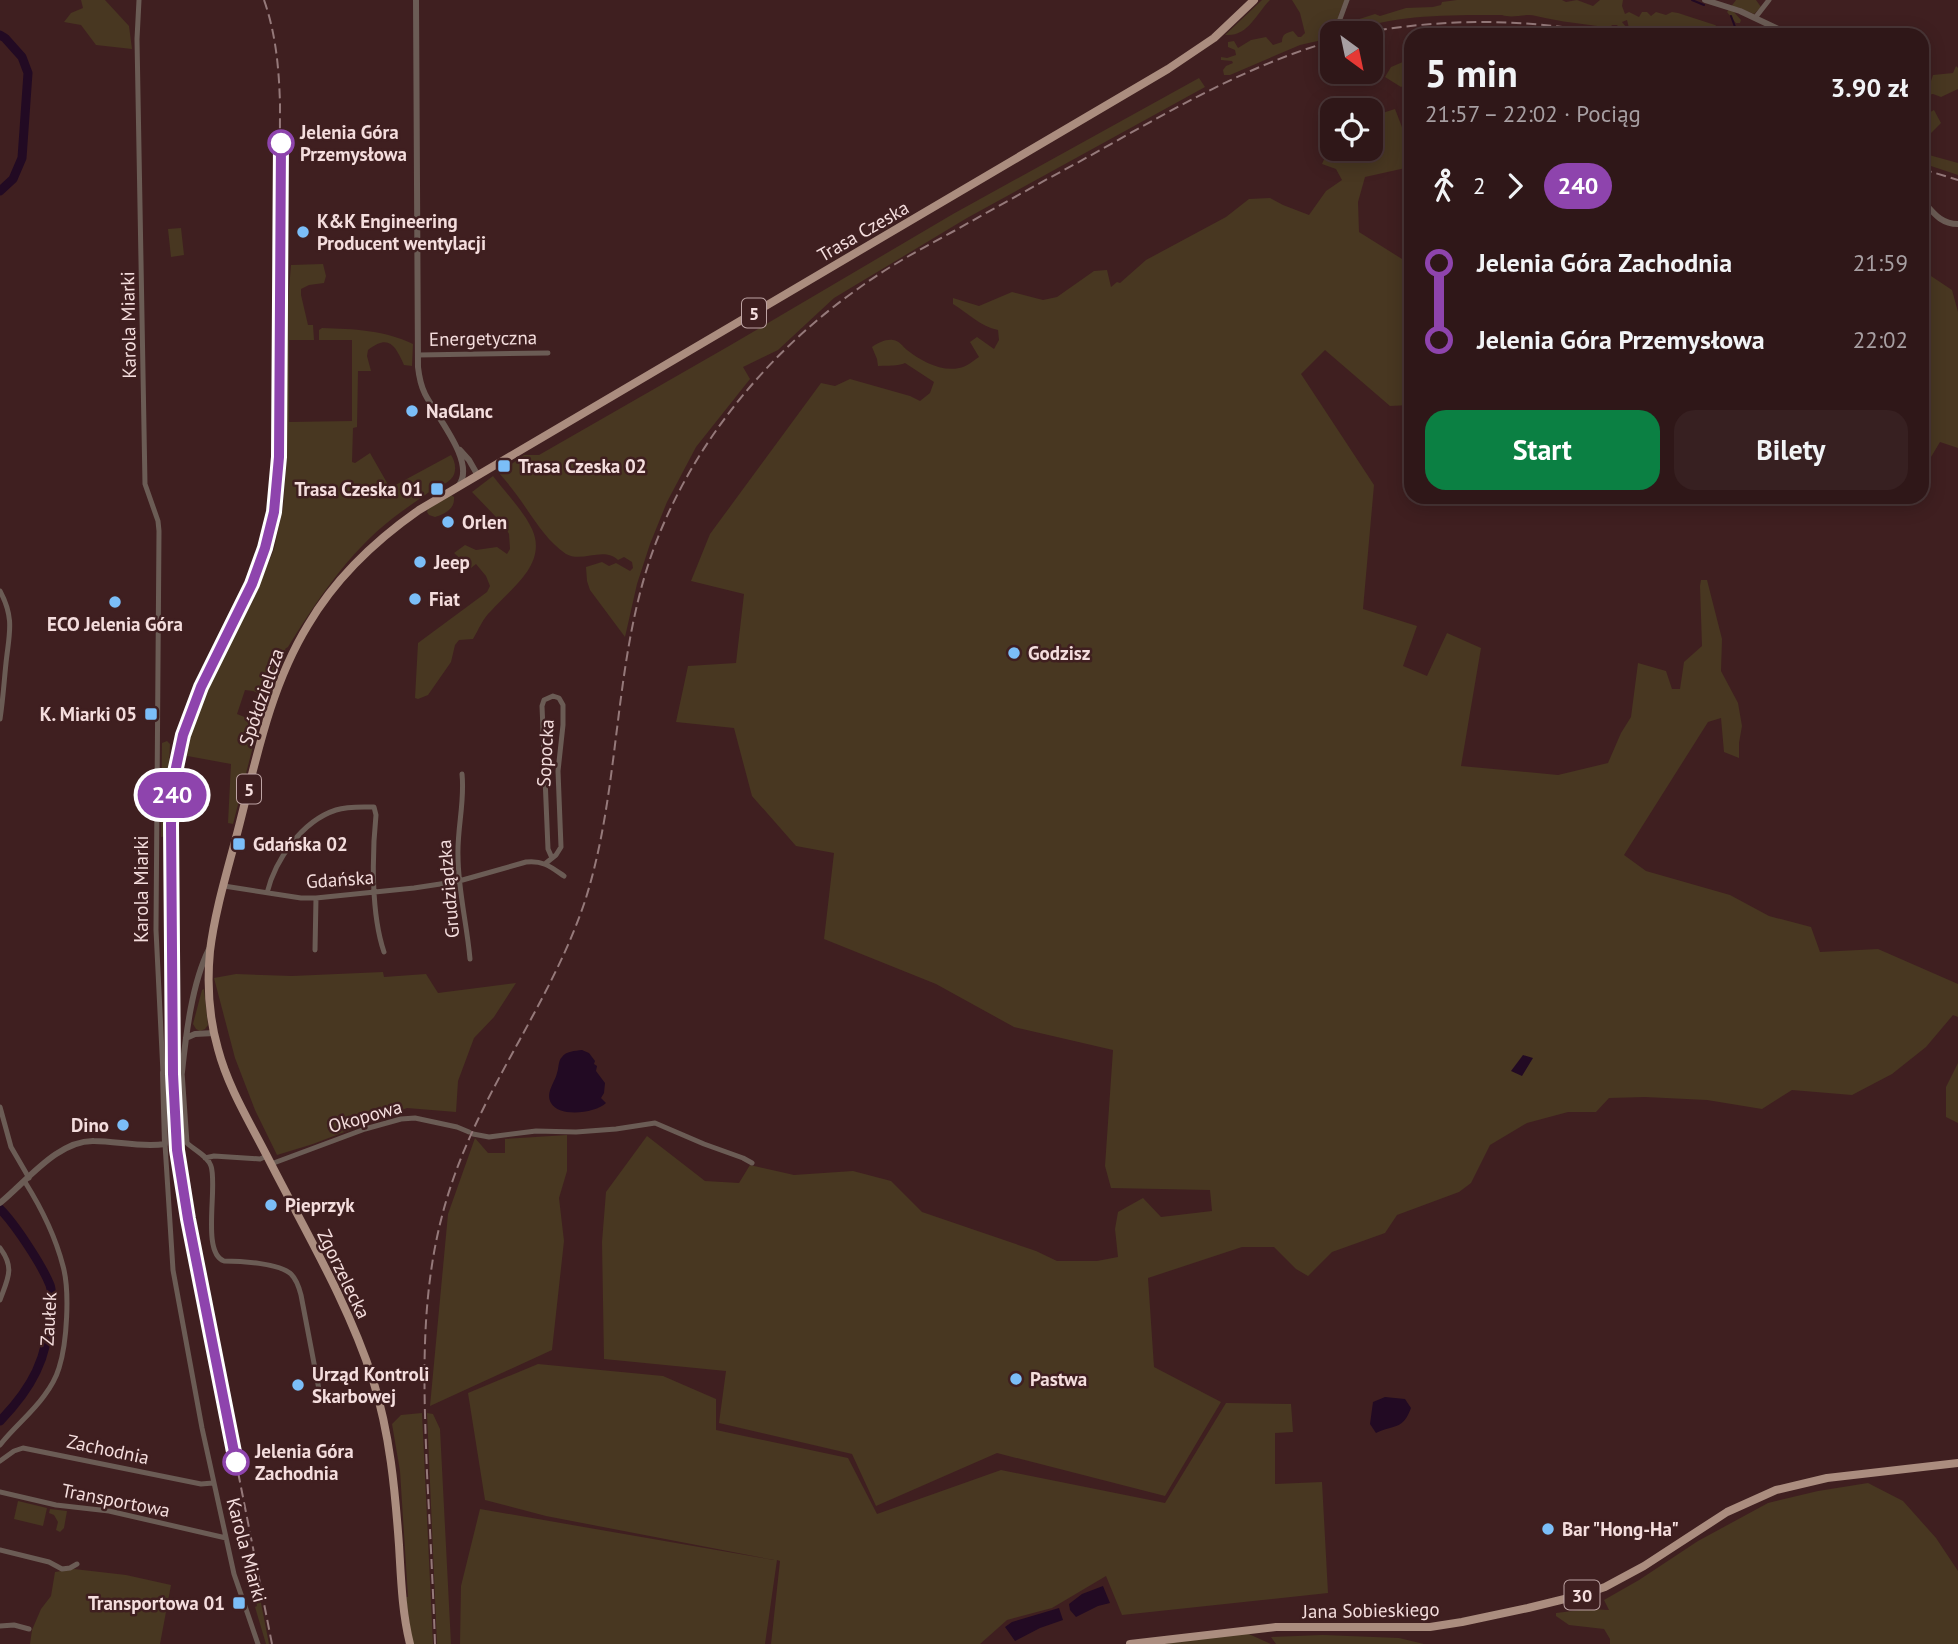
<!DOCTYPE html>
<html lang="pl">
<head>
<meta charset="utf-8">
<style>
  :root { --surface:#2f1718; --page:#372021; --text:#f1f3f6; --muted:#a79fa2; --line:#4a3637; --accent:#0b8043 }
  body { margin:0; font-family:"PT Sans",sans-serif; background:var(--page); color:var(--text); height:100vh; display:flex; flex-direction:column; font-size:26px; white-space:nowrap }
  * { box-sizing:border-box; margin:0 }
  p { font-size:23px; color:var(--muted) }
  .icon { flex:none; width:38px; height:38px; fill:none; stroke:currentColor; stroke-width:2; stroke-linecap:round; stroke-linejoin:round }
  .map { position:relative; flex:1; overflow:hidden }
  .drawer { position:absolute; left:1404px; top:28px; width:525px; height:476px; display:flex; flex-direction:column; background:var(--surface); border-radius:21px; box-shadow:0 4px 18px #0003,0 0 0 2px var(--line) }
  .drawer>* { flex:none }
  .badge { padding:0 14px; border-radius:23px; font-size:24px; line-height:46px }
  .needle { width:46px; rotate:147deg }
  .buttons { position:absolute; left:1320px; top:21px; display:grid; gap:14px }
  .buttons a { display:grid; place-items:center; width:63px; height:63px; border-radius:14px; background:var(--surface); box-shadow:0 4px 18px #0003,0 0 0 2px var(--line); font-size:35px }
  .map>.badge { position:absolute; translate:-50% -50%; box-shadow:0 0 0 4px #fff }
  .legs { display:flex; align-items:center; gap:10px; height:77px; padding:0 21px; font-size:23px }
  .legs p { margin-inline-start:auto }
  .head { display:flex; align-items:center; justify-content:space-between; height:119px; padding:0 21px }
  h1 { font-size:38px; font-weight:700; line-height:52px }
  .action { display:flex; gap:14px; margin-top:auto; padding:14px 21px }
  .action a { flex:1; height:80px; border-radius:21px; background:var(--accent); color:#fff; font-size:28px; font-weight:700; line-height:80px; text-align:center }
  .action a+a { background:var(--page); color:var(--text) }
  ul { padding:0 21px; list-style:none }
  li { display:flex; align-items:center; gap:24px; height:77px; font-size:26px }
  li i { display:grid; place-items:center; width:10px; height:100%; margin:0 9px; background:currentColor }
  li i::after { content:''; width:18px; height:18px; margin:-9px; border:5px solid; border-radius:50%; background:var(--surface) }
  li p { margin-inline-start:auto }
  li:first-child i { background:linear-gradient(#0000 50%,currentColor 0) }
  li:last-child i { background:linear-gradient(currentColor 50%,#0000 0) }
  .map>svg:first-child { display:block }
  .green { fill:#483721 }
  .water { fill:#220a23 }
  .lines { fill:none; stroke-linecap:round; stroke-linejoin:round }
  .stream { stroke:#220a23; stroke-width:2 }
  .river { stroke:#220a23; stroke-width:9 }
  .minor { stroke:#6b5c55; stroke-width:5 }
  .tertiary { stroke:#6b5c55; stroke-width:6 }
  .primary { stroke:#ab8d7f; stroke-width:8 }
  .rail { stroke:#95797a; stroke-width:2; stroke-dasharray:10 5; stroke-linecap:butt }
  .line-1-casing { stroke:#fff; stroke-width:16 }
  .line-1 { stroke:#8e44ad; stroke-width:10 }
  .stop-1-dot { fill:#fff; stroke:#8e44ad; stroke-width:3.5 }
  .poi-dot { fill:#7bbef8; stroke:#3f1f20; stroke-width:2.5 }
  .labels { text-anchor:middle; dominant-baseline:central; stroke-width:5; stroke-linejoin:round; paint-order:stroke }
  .shield { fill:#3f1f20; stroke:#bea4a4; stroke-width:2 }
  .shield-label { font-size:18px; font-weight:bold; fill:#f4dddd }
  .stop-label { font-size:19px; font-weight:bold; fill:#f4dddd; stroke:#3f1f20; text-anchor:start }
  .poi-label { font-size:19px; font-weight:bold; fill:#f4dddd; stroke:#3f1f20; text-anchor:start }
  .street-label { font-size:19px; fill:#f4dddd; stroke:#3f1f20 }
</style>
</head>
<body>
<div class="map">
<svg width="1958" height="1644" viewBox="0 0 1958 1644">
  <rect width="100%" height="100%" fill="#3f1f20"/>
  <path class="green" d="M81,0H105L129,26L132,49L96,45L81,25L64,22L71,13L83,8Z
    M1262,0H1270C1256,14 1248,37 1225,35Z
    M1292,0H1345L1339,14L1337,27L1334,32L1322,40L1300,45L1230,75H1224L1223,70L1226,66L1233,63L1232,61L1221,60V57L1227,58L1236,55L1235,50L1228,47V42L1234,41L1238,48L1251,40L1266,37L1273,45L1282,42C1282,34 1286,33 1293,31L1298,37H1301L1305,33L1300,13Z
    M1457,0H1562L1566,2L1577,0L1593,6L1600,0H1623L1622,6L1625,14L1629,12L1639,17L1642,12H1647L1651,16L1656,12L1666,15L1672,12L1678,13L1715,25L1722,30L1723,33V35H1629V28L1627,20L1622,22L1626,27L1623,30H1621L1617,25H1612L1610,28C1586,24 1560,22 1536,16C1525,13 1513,19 1502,15C1450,15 1394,14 1345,33L1342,30L1346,25L1350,22L1375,14L1380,16L1406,8L1433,7L1441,5L1442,2Z
    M1736,0H1756L1761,7L1754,14L1737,7L1733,11L1741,20L1740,23H1736L1727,12Z
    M1410,59V81L1401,87L1385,77L1391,67Z
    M1956,66L1958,68V89L1941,97L1933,94L1922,96V79L1931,81L1933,75L1953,73Z
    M1199,78L1205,87L967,218L834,298L778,350L743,367L750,379L696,447L667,502L650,544L637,584L625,637L590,590L587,581L586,567L602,562L609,566L616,563L630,571L633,568L632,562L624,557L618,560C604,546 582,563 566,554C545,540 531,514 516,494C511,487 505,480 499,473L524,455H539L729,346L953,214Z
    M1395,109L1410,148V167L1365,177L1358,202L1359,232L1410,264V405L1390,406L1325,350L1301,374L1374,485L1363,609L1417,626L1403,666L1427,676L1447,633L1481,648L1461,766L1558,775L1608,763L1621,733L1631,717L1638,663L1666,671L1672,689H1680L1684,662L1702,646L1700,586L1701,580H1707L1722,639L1721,671L1738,703L1742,726L1739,743V758L1724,752L1721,718L1708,722L1624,855L1646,871L1730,895L1769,916L1811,927L1820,952L1878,949L1958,984V1017L1953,1015L1926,1047L1892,1074L1852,1095L1792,1090L1762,1109L1707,1100L1645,1097L1609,1098L1596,1112H1568L1527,1123L1490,1145L1471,1183L1459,1192L1397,1215L1385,1233L1332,1252L1308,1276L1296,1269L1274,1247H1242L1148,1278L1154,1367L1221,1402L1165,1496L997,1453L876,1506L852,1454L719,1423L726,1371L604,1359L602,1242L606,1192L647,1136L705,1181L739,1183L750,1165L794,1175L853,1171L891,1181L922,1212L1036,1251L1057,1261H1097L1118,1257L1115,1229L1118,1212L1143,1198L1161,1217L1212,1211L1210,1190L1111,1188L1105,1166L1113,1050L1014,1027L936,984L824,939L834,853L796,846L752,796L734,728L676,722L688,666L736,663L744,594L691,581L710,534L821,383L835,386L850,379L910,396L920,401L930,393L934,382L905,363C895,367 888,365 878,366L877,359L872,347C878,343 886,339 893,340C900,341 902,346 907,350C921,361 941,372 959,368C966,367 973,361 979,357L970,342L977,337L994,349L999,340L998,330C980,326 969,314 953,304V298L979,306L1012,292L1043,300L1057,297L1094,271L1107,270L1111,287L1117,282L1120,283L1146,260L1226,217L1249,199L1270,198L1283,205L1309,215L1326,191L1342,180L1336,169L1322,164L1332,142V149H1370V117Z
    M1934,110L1941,123L1929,135L1923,143L1929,155L1958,163V175L1922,163V112L1925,115Z
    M181,228L184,255L171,257L168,229Z
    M323,264L326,276L324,283L309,285L301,289V295L308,325H313L314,340H289V422L352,421V340H319V330L322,328C354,329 384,330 413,344L412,366L404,365C395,345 389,334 368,350L367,356L371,371H358L357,427L353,428L352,462L355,463L370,453L390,488L451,455C456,462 457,473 451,479C446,484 438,487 432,490C419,499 405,509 393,518C348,553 318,599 288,647L285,649L286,651L267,697L253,691L245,690L237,714L259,723L233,824L228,823L231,764L182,755L192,719L208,678L253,601L274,549L283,508L287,458L284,326H286L291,265Z
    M1922,270L1952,290L1958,312V448L1940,442L1922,472V457L1928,443L1929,421L1922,415Z
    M493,476C505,492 523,510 532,529C548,564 511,588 491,611C483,618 479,629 473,639L459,640L455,645L451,662L428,695L418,699L415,698L418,643L487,592L490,586L486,576L476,564L471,568L454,553L465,545L476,550L497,547L507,554L510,549L509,534L501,519L497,518L472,492Z
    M451,495L454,497C455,509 445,514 435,517L429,515L427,512L428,509Z
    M167,741L170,744L167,809L162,812V815L166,816L168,836L161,837L162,743Z
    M383,972L384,977L426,974L438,993L516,983L494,1017L474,1038L458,1081L456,1112L407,1108L313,1144L277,1155L255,1110L235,1058L214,978L236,974L292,976Z
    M204,989L208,1025L205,1029L200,1031L196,1029L193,1024L202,990Z
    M1958,1063V1123L1946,1117V1087Z
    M567,1135V1171L559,1198L564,1241L552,1350L430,1406L448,1214L475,1138L488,1153H505V1139Z
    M538,1364L663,1376L716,1399V1430L848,1458L877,1514L1001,1470L1165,1503L1226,1403L1291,1404L1293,1432L1275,1433V1484L1322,1482L1328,1593L1122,1615L1106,1576L1052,1608L1007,1620L980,1644H771L780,1561L777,1560L765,1644H460L461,1586L480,1509L774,1560L546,1516L485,1500L468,1393Z
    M422,1413L433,1644H412L406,1597H408L400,1471L392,1424L401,1415Z
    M427,1413L433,1414L440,1429L451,1644H437Z
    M1868,1483L1903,1501L1936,1538L1958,1571V1644H1610V1639L1604,1629L1569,1625L1556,1616V1613L1589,1609L1609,1610L1604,1600L1639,1580L1698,1541L1768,1503L1818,1491Z
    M18,1501L47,1508L43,1526L14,1519Z
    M50,1509L67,1511L64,1528L60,1532L56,1530L58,1522L54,1515L49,1513Z
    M249,1567H254L269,1644H266L255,1607L257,1606Z
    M74,1569L126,1575L171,1585L160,1644H30L32,1630L41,1609L51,1596L55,1572Z
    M1242,1631L1271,1644H1130Z
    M1323,1635L1399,1638L1424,1644H1276L1271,1637Z"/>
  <path class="water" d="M582,1050L589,1053L595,1061L594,1064L597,1066L596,1071L605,1083L604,1093L601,1098L606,1103C596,1113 559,1118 551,1103C545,1093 555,1082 557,1073C559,1067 558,1061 562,1057C566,1051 575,1051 582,1050Z
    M1523,1055L1533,1058L1522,1076L1511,1071Z
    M1385,1397L1405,1399L1411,1408C1403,1430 1395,1424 1376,1433L1370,1424L1373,1402Z
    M1103,1586L1110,1603L1098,1606L1076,1617L1070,1610L1069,1604L1082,1594Z
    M1059,1608L1063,1620L1040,1628L1015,1641L1005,1627L1012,1622Z"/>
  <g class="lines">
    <path class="stream" d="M1692,0L1704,5
      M1731,16L1738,35"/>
    <path class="river" d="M0,35L5,38L22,57L28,73L22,158L13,179L0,191
      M0,1209C15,1224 42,1265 50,1285C53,1293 51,1304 50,1312C48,1358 32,1388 0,1421"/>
    <path class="minor" d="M139,0L137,39L145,484L158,521L159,531L156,930L163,1073
      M1755,18L1769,0
      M1340,33V19L1347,0
      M1370,58L1376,60
      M418,355L548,353
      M0,591C15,619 9,634 6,663C4,682 3,700 0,719
      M462,774C465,802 457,828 458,856C458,890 467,924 470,959
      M546,863L556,855L561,847L558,771L563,725V705L559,698L553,696L544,700L542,706L548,849L552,858
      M459,881L526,862C543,860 551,867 564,876
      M224,886L301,898H316L414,888L460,881
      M267,893C275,860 302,821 336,810C348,806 361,807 374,807L376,815C372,854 371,914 384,952
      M315,950L316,898
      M182,1072L187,1143C194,1150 208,1156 211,1166C218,1186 201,1253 224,1261C240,1261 279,1263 291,1274C297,1280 299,1287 301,1295L321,1400
      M0,1107L11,1147L29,1178
      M473,1134L489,1137L536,1131L576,1132L616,1129L655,1123L704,1144L743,1158L752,1163
      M165,1144L173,1270L202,1428L234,1574L258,1644
      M205,1158L214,1156L260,1159L267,1156
      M271,1164L365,1129L401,1119L415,1118L457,1127L469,1132
      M0,1248C15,1268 8,1278 0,1300
      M0,1445C13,1428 31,1414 44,1396C50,1388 56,1378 59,1368C67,1343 70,1291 63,1266C55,1235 42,1209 25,1182
      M0,1461L14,1451L23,1448L201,1484L213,1483
      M0,1492L56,1505L109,1511L226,1538
      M0,1550L49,1562L62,1569L70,1568L77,1564
      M0,1626L14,1625L29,1629"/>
    <path class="tertiary" d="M416,0L418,367C419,376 421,386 425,394C436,416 476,462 459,485
      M1705,0L1740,11L1791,35
      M1922,200C1933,212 1940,224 1958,224
      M460,450L469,460L477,474
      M186,1038L195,1034L214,1033
      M0,1203C27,1181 58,1140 94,1141C117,1141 142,1148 165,1144L163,1073L182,1072C186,1034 192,983 209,949"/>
    <path class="primary" d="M410,1644C402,1612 401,1578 399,1545C395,1490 390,1434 373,1380C348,1302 304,1229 267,1156C249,1121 228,1087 218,1049C209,1018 207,983 210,951C215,910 228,869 238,830C256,760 270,687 308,625C335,579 376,540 419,510L1168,69L1214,38L1254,0
      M1130,1644L1276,1627H1430L1462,1622L1528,1608L1585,1594L1605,1587L1644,1566L1727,1512L1776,1490L1827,1478L1958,1463"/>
    <path class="rail" d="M264,0C276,34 279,69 280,104L279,457C275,501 270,544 252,585C230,635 200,682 184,734C164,798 171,868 171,934C172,999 170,1065 175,1130C178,1160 183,1189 188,1219L272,1644
      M1362,33C1446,18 1527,18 1611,35
      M1922,169L1958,180
      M435,1644C433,1587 430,1530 427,1473C423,1369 419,1273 455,1174C489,1079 553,997 585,901C622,785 612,660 655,545C694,442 769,351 859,288C889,266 921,249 954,231C995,208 1036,185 1077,163C1160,117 1241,67 1332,41"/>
  </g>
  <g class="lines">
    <g class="line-1-casing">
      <path id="line-1" d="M236,1462L188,1219L177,1150L173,1074L171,824L174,777L183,735L201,687L252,584L265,548L274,512L279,457L281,143"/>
    </g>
    <use href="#line-1" class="line-1"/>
  </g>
  <g class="stop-1-dot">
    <circle cx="281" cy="143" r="12"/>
    <circle cx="236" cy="1462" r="12"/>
  </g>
  <g class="poi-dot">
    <circle cx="303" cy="232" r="7"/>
    <circle cx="412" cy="411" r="7"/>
    <rect x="497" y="459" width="14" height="14" rx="3.5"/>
    <rect x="430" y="482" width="14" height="14" rx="3.5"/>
    <circle cx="448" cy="522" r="7"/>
    <circle cx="420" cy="562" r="7"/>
    <circle cx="415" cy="599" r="7"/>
    <circle cx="115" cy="602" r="7"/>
    <circle cx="1014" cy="653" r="7"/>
    <rect x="144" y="707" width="14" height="14" rx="3.5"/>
    <rect x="232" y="837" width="14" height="14" rx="3.5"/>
    <circle cx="123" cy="1125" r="7"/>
    <circle cx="271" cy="1205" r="7"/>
    <circle cx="1016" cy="1379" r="7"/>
    <circle cx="298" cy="1385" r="7"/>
    <circle cx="1548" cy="1529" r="7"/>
    <rect x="232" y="1596" width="14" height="14" rx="3.5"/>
  </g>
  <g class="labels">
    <g class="shield">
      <rect x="742" y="298.5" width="24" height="29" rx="5"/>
      <rect x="237" y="774.5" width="24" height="29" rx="5"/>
      <rect x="1564.5" y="1580.5" width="35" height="29" rx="5"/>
    </g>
    <g class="shield-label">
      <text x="754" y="313">5</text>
      <text x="249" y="789">5</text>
      <text x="1582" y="1595">30</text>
    </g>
    <g class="stop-label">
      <text x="300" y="132">Jelenia Góra<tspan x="300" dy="22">Przemysłowa</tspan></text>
      <text x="255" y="1451">Jelenia Góra<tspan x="255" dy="22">Zachodnia</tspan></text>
    </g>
    <g class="poi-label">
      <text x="317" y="221">K&amp;K Engineering<tspan x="317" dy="22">Producent wentylacji</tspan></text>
      <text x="426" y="411">NaGlanc</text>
      <text x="518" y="466">Trasa Czeska 02</text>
      <text x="423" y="489" text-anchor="end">Trasa Czeska 01</text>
      <text x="462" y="522">Orlen</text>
      <text x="434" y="562">Jeep</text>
      <text x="429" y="599">Fiat</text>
      <text x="115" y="624" text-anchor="middle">ECO Jelenia Góra</text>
      <text x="1028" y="653">Godzisz</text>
      <text x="137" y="714" text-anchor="end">K. Miarki 05</text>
      <text x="253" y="844">Gdańska 02</text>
      <text x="109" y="1125" text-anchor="end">Dino</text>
      <text x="285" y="1205">Pieprzyk</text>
      <text x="312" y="1374">Urząd Kontroli<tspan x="312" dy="22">Skarbowej</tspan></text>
      <text x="1030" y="1379">Pastwa</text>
      <text x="1562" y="1529">Bar "Hong-Ha"</text>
      <text x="225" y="1603" text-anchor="end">Transportowa 01</text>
    </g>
    <g class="street-label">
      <text transform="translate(863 231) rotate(-30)">Trasa Czeska</text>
      <text transform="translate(128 325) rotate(-91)">Karola Miarki</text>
      <text transform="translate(483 338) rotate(-1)">Energetyczna</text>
      <text transform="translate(261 697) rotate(-71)">Spółdzielcza</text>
      <text transform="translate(545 753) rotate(-87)">Sopocka</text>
      <text transform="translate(340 879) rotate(-4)">Gdańska</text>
      <text transform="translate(141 889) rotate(-90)">Karola Miarki</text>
      <text transform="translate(448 889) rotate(-95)">Grudziądzka</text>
      <text transform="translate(365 1116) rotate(-16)">Okopowa</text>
      <text transform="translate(344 1274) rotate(64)">Zgorzelecka</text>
      <text transform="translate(48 1319) rotate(-87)">Zaułek</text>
      <text transform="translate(108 1449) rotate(12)">Zachodnia</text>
      <text transform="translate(116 1500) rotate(11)">Transportowa</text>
      <text transform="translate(247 1550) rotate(75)">Karola Miarki</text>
      <text transform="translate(1371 1610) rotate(-1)">Jana Sobieskiego</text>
    </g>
  </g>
</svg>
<div class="buttons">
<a><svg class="needle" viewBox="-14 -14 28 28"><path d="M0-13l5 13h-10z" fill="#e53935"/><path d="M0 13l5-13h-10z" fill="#a79fa2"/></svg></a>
<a><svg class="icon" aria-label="locate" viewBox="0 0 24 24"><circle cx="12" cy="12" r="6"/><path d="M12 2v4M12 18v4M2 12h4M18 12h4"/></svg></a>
</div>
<b class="badge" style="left:172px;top:795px;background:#8e44ad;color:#fff">240</b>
<section class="drawer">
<div class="head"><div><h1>5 min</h1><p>21:57 – 22:02 · Pociąg</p></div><b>3.90 zł</b></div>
<div class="legs"><svg class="icon" aria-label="walk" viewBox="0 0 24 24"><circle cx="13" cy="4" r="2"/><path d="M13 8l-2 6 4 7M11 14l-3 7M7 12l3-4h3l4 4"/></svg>2<svg class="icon" aria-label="forward" viewBox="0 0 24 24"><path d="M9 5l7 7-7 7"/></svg><b class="badge" style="background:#8e44ad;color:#fff">240</b></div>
<ul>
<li><i style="color:#8e44ad"></i><b>Jelenia Góra Zachodnia</b><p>21:59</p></li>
<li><i style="color:#8e44ad"></i><b>Jelenia Góra Przemysłowa</b><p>22:02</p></li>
</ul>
<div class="action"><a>Start</a><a>Bilety</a></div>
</section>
</div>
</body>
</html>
